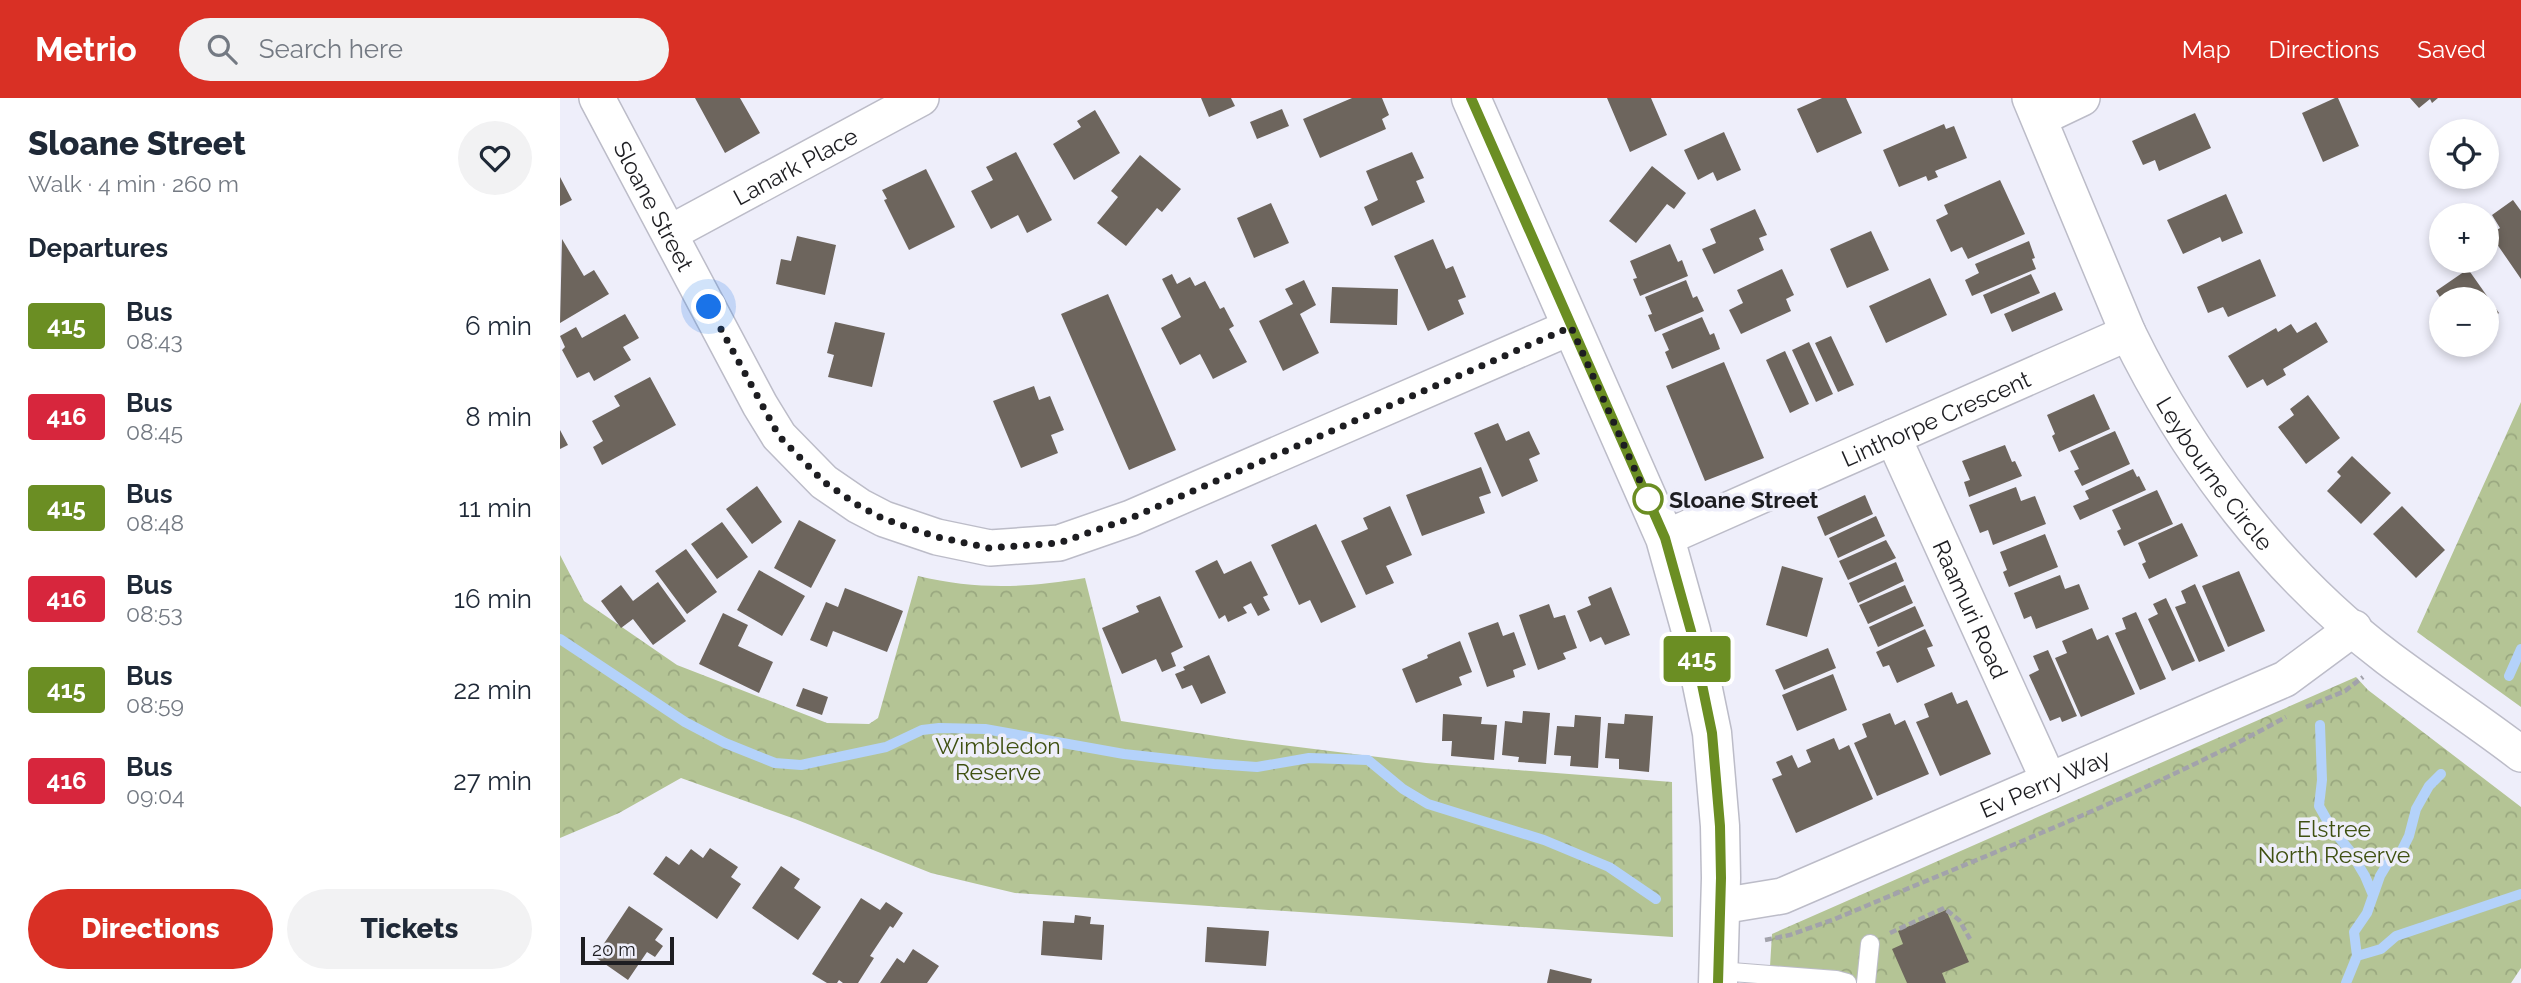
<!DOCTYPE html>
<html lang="en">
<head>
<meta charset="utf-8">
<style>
  :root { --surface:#fff; --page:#f2f2f3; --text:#1f2937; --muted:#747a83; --accent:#d93025 }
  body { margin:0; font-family:Raleway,sans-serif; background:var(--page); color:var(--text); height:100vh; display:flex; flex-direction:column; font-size:26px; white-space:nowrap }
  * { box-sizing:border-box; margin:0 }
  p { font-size:23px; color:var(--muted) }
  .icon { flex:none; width:38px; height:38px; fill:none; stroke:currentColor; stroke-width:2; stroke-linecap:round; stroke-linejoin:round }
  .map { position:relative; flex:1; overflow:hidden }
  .details { display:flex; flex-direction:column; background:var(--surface); width:560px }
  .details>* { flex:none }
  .badge { padding:0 14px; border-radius:5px; font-size:24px; line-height:46px }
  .tools { position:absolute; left:1869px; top:21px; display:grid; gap:14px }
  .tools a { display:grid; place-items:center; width:70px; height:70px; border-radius:50%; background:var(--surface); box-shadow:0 4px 10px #0003; font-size:35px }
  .scale { position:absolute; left:21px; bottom:18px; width:93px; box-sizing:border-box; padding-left:7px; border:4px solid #1d1d21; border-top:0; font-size:19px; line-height:24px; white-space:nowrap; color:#1d1d21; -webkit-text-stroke:5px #eeeefa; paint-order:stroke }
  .you { position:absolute; width:35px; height:35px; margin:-18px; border:5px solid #fff; border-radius:50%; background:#1a73e8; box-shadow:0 0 0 10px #1a73e833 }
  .map>.badge { position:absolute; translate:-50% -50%; box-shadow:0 0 0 4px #fff }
  h2 { padding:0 28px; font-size:26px; line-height:63px }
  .round { display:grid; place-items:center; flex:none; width:74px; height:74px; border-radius:37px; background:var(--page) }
  .overview { display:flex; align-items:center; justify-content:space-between; height:119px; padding:0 28px }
  h1 { font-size:33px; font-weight:800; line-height:52px }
  .button { display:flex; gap:14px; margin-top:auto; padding:14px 28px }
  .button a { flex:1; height:80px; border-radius:42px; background:var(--accent); color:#fff; font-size:28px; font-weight:800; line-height:80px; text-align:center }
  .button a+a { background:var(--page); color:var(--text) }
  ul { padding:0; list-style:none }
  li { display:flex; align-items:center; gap:21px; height:91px; padding:0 28px }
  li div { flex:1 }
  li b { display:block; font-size:26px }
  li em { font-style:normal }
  li .badge { min-width:77px; font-weight:700; text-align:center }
  header { display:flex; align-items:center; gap:42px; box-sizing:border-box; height:98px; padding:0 35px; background:var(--accent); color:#fff }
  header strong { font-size:33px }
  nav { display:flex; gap:38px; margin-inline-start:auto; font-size:24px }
  .search { width:490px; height:63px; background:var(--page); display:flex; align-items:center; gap:18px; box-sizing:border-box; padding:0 24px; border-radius:38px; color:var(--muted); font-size:26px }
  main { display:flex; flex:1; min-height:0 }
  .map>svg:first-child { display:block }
  .park { fill:url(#park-crowns) }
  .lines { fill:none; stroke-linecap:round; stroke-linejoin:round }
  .stream { stroke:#b4d2fa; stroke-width:10 }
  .building { fill:#6d655d }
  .lane-casing { stroke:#bcbcc8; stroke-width:20 }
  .street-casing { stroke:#bcbcc8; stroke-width:38 }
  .secondary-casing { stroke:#bcbcc8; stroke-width:41 }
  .path { stroke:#a2a2ab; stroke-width:4.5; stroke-dasharray:7 3.5; stroke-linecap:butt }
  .lane { stroke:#fff; stroke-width:18 }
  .street { stroke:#fff; stroke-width:35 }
  .secondary { stroke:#fff; stroke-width:38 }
  .line-casing { stroke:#fff; stroke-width:16 }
  .line { stroke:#6b8e23; stroke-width:10 }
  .walk { stroke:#1d1d21; stroke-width:7; stroke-dasharray:0 12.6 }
  .stop-dot { fill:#fff; stroke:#6b8e23; stroke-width:3.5 }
  .labels { text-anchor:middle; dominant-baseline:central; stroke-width:7; stroke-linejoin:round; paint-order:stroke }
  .street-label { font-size:23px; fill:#1d1d21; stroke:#eeeefa }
  .stop-label { font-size:23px; font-weight:bold; fill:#1d1d21; stroke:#eeeefa; text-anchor:start }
  .park-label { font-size:23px; fill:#3f5011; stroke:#eeeefa }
</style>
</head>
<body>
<header>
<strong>Metrio</strong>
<div class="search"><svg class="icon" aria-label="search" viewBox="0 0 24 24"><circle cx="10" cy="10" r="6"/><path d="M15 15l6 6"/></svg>Search here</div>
<nav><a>Map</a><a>Directions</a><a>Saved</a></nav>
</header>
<main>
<section class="details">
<div class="overview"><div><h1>Sloane Street</h1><p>Walk · 4 min · 260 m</p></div><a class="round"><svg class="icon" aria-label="heart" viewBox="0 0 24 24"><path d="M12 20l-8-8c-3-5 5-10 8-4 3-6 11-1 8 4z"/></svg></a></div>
<h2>Departures</h2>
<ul>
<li><span class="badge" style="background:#6b8e23;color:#fff">415</span><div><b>Bus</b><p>08:43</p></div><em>6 min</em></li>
<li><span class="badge" style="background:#d7263d;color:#fff">416</span><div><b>Bus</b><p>08:45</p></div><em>8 min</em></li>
<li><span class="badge" style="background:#6b8e23;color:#fff">415</span><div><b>Bus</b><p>08:48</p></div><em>11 min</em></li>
<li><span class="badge" style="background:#d7263d;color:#fff">416</span><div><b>Bus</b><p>08:53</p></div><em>16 min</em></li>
<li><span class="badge" style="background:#6b8e23;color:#fff">415</span><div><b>Bus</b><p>08:59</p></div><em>22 min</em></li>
<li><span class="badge" style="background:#d7263d;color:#fff">416</span><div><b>Bus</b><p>09:04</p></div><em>27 min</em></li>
</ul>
<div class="button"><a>Directions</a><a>Tickets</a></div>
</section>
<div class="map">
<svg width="1961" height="885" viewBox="0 0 1961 885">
  <defs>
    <pattern id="park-crowns" width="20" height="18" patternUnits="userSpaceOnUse" patternTransform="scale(1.75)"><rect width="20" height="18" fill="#b4c495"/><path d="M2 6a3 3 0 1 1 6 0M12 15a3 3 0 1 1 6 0" fill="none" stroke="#9aa880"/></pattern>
  </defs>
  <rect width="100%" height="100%" fill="#eeeefa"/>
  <path class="park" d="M1961,304V609L1857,534Z
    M0,457L24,503L117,567L267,625L309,626L318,620L358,478C418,492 465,490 525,480L561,623L675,641L866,665L1112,684L1113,839L455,795L371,775L235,721L121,680L59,715L0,740Z
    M1796,579L1808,592L1961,709V870L1951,885H1209L1212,836Z"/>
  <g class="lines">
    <path class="stream" d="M0,541L125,624L165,645L215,665L241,667L269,661L326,649L362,632L379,630L425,631L564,656L654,666L697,669L749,660L808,662L843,691L868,706L984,742L1049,769L1096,801
      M1949,578L1961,551
      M1760,627L1762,682L1759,708L1772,731L1790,753L1805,778L1813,797
      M1797,858L1821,851L1836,838L1961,796
      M1786,885L1797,858L1794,834L1807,815L1820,778L1829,763L1841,754L1849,738L1856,711L1869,688L1881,676"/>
  </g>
  <path class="building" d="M135,0H180L200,35L165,55Z
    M641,0H671L675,8L649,19Z
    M792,0H822L829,17L822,21L826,31L760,60L743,21Z
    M1047,0H1091L1107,37L1070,54Z
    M1262,0H1286L1302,35L1257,55L1237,11Z
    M1775,0H1778L1799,48L1763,64L1742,15Z
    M1850,0H1878L1872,5L1870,1L1859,10Z
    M722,11L729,28L697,41L690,24Z
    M535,12L560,55L514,82L493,46L521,29L517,23Z
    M1635,15L1651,50L1599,73L1595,62L1583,67L1572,43Z
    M1384,26L1386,31L1394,28L1407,60L1375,73L1378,79L1368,83L1366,78L1339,89L1323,52Z
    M1164,34L1181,72L1157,83L1153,74L1138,82L1124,52Z
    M456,54L492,122L467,135L458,117L431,131L411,93L433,82L426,69Z
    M852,54L864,80L856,83L865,104L812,128L804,109L818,102L806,73Z
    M580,57L621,91L602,114L597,110L566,148L537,125L558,99L551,93Z
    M1092,68L1126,95L1114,111L1107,106L1076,145L1049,123Z
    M366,71L395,129L349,152L324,102L327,101L322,92Z
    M0,79L12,102L0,108Z
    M1440,82L1465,136L1408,161L1402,149L1391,154L1376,122L1388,116L1384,107Z
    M1666,96L1683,135L1662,144L1660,139L1623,156L1607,122Z
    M1953,102L1961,113V181L1930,136L1940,130L1932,117Z
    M711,105L729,145L694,160L677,120Z
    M1195,111L1207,137L1199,140L1204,152L1154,176L1142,151L1156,145L1150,131Z
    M1311,133L1329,172L1287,190L1270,151Z
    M237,138L276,147L265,197L216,186L221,161L231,163Z
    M2,141L24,178L34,172L49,196L0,225Z
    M873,141L886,171L893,168L906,199L898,202L904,216L868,233L834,158Z
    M1469,143L1475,160L1472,161L1476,171L1412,198L1405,182L1419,175L1415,166Z
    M1110,146L1118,164L1122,162L1128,178L1080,198L1073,181L1077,180L1070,163Z
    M1700,161L1716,198L1668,219L1663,209L1648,215L1637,189Z
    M1222,171L1234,197L1226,201L1231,213L1181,236L1169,212L1183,205L1177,192Z
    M1908,171L1939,215L1927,224V201H1881L1876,193Z
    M612,176L617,186L630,179L635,188L645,183L660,211L664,209L674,228L669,231L687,264L653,281L640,256L620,267L601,230L621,219L602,181Z
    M1471,176L1480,195L1431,216L1423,197Z
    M1370,180L1387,217L1326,245L1309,208Z
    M744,182L756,207L740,216L759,255L723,273L699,223L733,206L725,191Z
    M1126,182L1133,200L1137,198L1144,213L1095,234L1088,217L1092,216L1085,199Z
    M772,189L838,191L837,227L770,225Z
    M1495,194L1503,212L1452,234L1444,216Z
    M548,196L616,352L569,372L501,216Z
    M65,216L79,240L63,249L71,262L34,283L29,274L17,280L2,252L5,249L0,238L16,229L22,240Z
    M1142,219L1150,237L1154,235L1160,251L1112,271L1105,254L1109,252L1102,236Z
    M275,224L325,235L312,289L268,279L274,257L267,255Z
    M1756,224L1768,244L1723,271L1726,277L1707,288L1703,281L1687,290L1668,258L1716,230L1718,234L1731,226L1737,235Z
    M1271,238L1294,287L1278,294L1255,245Z
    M1249,244L1273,296L1256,304L1232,252Z
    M1225,253L1249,306L1230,315L1206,262Z
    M1164,264L1204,360L1145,383L1106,288Z
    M90,279L116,327L42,367L33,349L43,343L32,323L60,308L54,298Z
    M474,288L479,302L490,298L504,332L491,337L498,355L461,370L433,303Z
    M1534,296L1550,331L1499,354L1492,338L1495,336L1487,317Z
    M1748,297L1780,340L1746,366L1718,329L1734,317L1730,311Z
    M938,325L946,343L969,333L980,356L969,361L978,383L942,399L914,335Z
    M0,332L8,347L0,351Z
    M1555,333L1570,366L1522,388L1514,373L1519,371L1510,353Z
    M1445,347L1452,364L1455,363L1462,378L1409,399L1404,384L1410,382L1402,363Z
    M1792,358L1831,395L1801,426L1767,393L1781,378L1777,374Z
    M921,369L931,395L919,399L925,415L862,438L846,397Z
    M1573,371L1577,379L1579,378L1586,392L1520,422L1513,408L1529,401L1525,393Z
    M197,388L222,424L192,446L166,411Z
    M1456,389L1461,403L1475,398L1486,426L1433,447L1428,432L1420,435L1409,407Z
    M1597,392L1613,426L1564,448L1557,433L1561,431L1552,412Z
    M1305,397L1313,416L1265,438L1257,419Z
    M830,408L852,457L826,468L834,485L806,497L781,443L808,431L803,420Z
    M1842,408L1885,452L1856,480L1813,436Z
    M1316,418L1325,438L1278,460L1269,440Z
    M239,422L276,442L251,490L214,470Z
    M162,424L188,459L157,481L131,446Z
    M1622,425L1638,458L1589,481L1582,466L1586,464L1578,445Z
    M756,426L796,509L761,525L750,502L739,507L711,447Z
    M1485,436L1498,469L1449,489L1443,474L1447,472L1440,454Z
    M1326,442L1336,460L1288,482L1279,463Z
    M126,451L157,494L127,516L95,473Z
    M657,462L664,476L691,463L708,497L703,499L710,512L698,518L691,505L683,509L687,515L668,524L665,517L659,521L635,473Z
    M1336,464L1344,483L1298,505L1289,485Z
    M1222,468L1263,480L1247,539L1206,527Z
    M199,472L245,498L222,538L177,512Z
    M1679,473L1705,533L1668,549L1642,488Z
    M1500,477L1505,491L1519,486L1529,511L1476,531L1471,518L1464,521L1454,495Z
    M98,484L126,523L93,547L73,521L61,530L41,503L61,487L73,503Z
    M1635,486L1665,553L1639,564L1615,509L1626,505L1621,493Z
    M1345,487L1353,505L1308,526L1299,507Z
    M1051,489L1070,537L1045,547L1041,539L1030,544L1017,513L1031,507L1028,499Z
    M285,490L343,513L327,554L273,533L267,549L250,542L266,504L278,509Z
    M600,498L623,549L611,555L616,568L602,574L596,561L562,576L542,530L579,514L576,508Z
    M1606,500L1635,563L1612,573L1588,521L1598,516L1593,506Z
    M989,506L994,520L1005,517L1017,550L1003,555L1006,561L978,572L959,517Z
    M1355,508L1364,528L1318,549L1309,529Z
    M1576,514L1606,581L1580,592L1555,535L1566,531L1562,520Z
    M163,515L188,527L178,548L213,564L199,595L139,566Z
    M938,524L943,538L954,534L966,567L953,572L955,579L927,589L908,535Z
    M1532,530L1537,542L1548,537L1575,596L1521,619L1495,560L1507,555L1502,543Z
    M1365,531L1373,548L1367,550L1375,568L1337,585L1329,567L1323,569L1316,554Z
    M900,543L912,574L899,579L902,587L856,605L842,571L868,560L867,557Z
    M1268,550L1276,570L1224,592L1215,572Z
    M1488,552L1517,618L1502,624L1500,619L1490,623L1469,577L1479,572L1473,558Z
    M649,557L666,595L641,606L632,587L622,591L615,576L625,572L623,569Z
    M1273,576L1287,612L1237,633L1222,597Z
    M243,590L268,599L262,617L236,608Z
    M1392,594L1397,606L1407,602L1431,656L1380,678L1356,624L1369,619L1364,606Z
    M963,613L990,615L986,666L958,664L959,659L942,657L945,623L962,625Z
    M1330,615L1335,627L1345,622L1369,676L1317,698L1294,645L1307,639L1302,626Z
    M883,616L922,619L921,626L937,627L934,662L891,658L892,643H882Z
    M1065,616L1093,618L1089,674L1059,671V661L1045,660L1048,625L1064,626Z
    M1015,617L1041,619L1038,670L1010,668L1011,658L994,657L997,628L1014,629Z
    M1274,640L1279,652L1289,647L1313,701L1236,735L1212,681L1222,677L1216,664L1232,657L1238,670L1251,664L1246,652Z
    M150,750L178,769L171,779L181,786L157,821L93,776L106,758L119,767L131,751L143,760Z
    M221,768L240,781L234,790L261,809L238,842L192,810Z
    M301,800L320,812L326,804L343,815L333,830L330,828L310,858L314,860L298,885H283L279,882L277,885H267L252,876Z
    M69,808L103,831L95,842L103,848L95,859L87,854L68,882L35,859Z
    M1386,812L1409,864L1382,875L1386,885H1347L1332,851L1343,846L1338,833Z
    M515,817L531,819L530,826L544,827L542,862L481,857L483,823L514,825Z
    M647,829L709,833L706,868L645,864Z
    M353,851L379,868L367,885H320L337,860L344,865Z
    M990,871L1032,881L1031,885H987Z"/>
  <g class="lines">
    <g class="lane-casing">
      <path id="lane" d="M1159,873L1276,882L1287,885
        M1306,885L1310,846"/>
    </g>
    <g class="street-casing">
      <g id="street">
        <path id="s1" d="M37,0L200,307L219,338L264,384L299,408L324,421L377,439L430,450L499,445L571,420L1011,229"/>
        <path id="s2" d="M1470,0L1568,235C1629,360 1717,476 1828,560C1872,593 1918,623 1961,656"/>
        <path d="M1480,20L1522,0"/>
        <path id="s3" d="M110,135L361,0"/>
        <path id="s4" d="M1333,339L1489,683"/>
        <path id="s5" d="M1105,440L1568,235"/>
        <path id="s6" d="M1161,808L1222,798L1725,581L1794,530"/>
      </g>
    </g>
    <g class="secondary-casing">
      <path id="secondary" d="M911,0L1105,440L1131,533L1152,635L1160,728L1161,780L1158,885"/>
    </g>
    <path class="path" d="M1746,609L1785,593L1803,579
      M1330,835L1384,810L1399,822L1410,841
      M1205,842L1230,837L1275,821C1426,757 1582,698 1726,619"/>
    <use href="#lane" class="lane"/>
    <use href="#street" class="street"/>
    <use href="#secondary" class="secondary"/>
  </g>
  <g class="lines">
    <g class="line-casing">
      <path id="line" d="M911,0L1105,440L1131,533L1152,635L1160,728L1161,780L1158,885"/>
    </g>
    <use href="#line" class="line"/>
    <path class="walk" d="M149,209L219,338L264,384L299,408L324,421L377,439L429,450L499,445L571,420L1011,229L1088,401"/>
  </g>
  <circle class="stop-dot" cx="1088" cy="401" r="14"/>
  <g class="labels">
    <g class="street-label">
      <text stroke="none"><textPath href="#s3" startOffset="142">Lanark Place</textPath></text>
      <text stroke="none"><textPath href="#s1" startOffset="122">Sloane Street</textPath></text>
      <text stroke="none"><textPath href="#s5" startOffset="296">Linthorpe Crescent</textPath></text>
      <text stroke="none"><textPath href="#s2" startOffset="420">Leybourne Circle</textPath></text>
      <text stroke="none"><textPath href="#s4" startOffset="189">Raamuri Road</textPath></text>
      <text stroke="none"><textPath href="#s6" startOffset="348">Ev Perry Way</textPath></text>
    </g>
    <g class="stop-label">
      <text x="1109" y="401">Sloane Street</text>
    </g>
    <g class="park-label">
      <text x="438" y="647">Wimbledon<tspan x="438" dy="26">Reserve</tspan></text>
      <text x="1774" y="730">Elstree<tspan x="1774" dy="26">North Reserve</tspan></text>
    </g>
  </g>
</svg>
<div class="tools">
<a><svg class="icon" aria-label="locate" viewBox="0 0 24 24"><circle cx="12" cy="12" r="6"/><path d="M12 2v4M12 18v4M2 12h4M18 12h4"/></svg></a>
<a>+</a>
<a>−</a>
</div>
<div class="scale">20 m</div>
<div class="you" style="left:149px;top:209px"></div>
<b class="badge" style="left:1137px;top:561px;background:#6b8e23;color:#fff">415</b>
</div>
</main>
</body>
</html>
